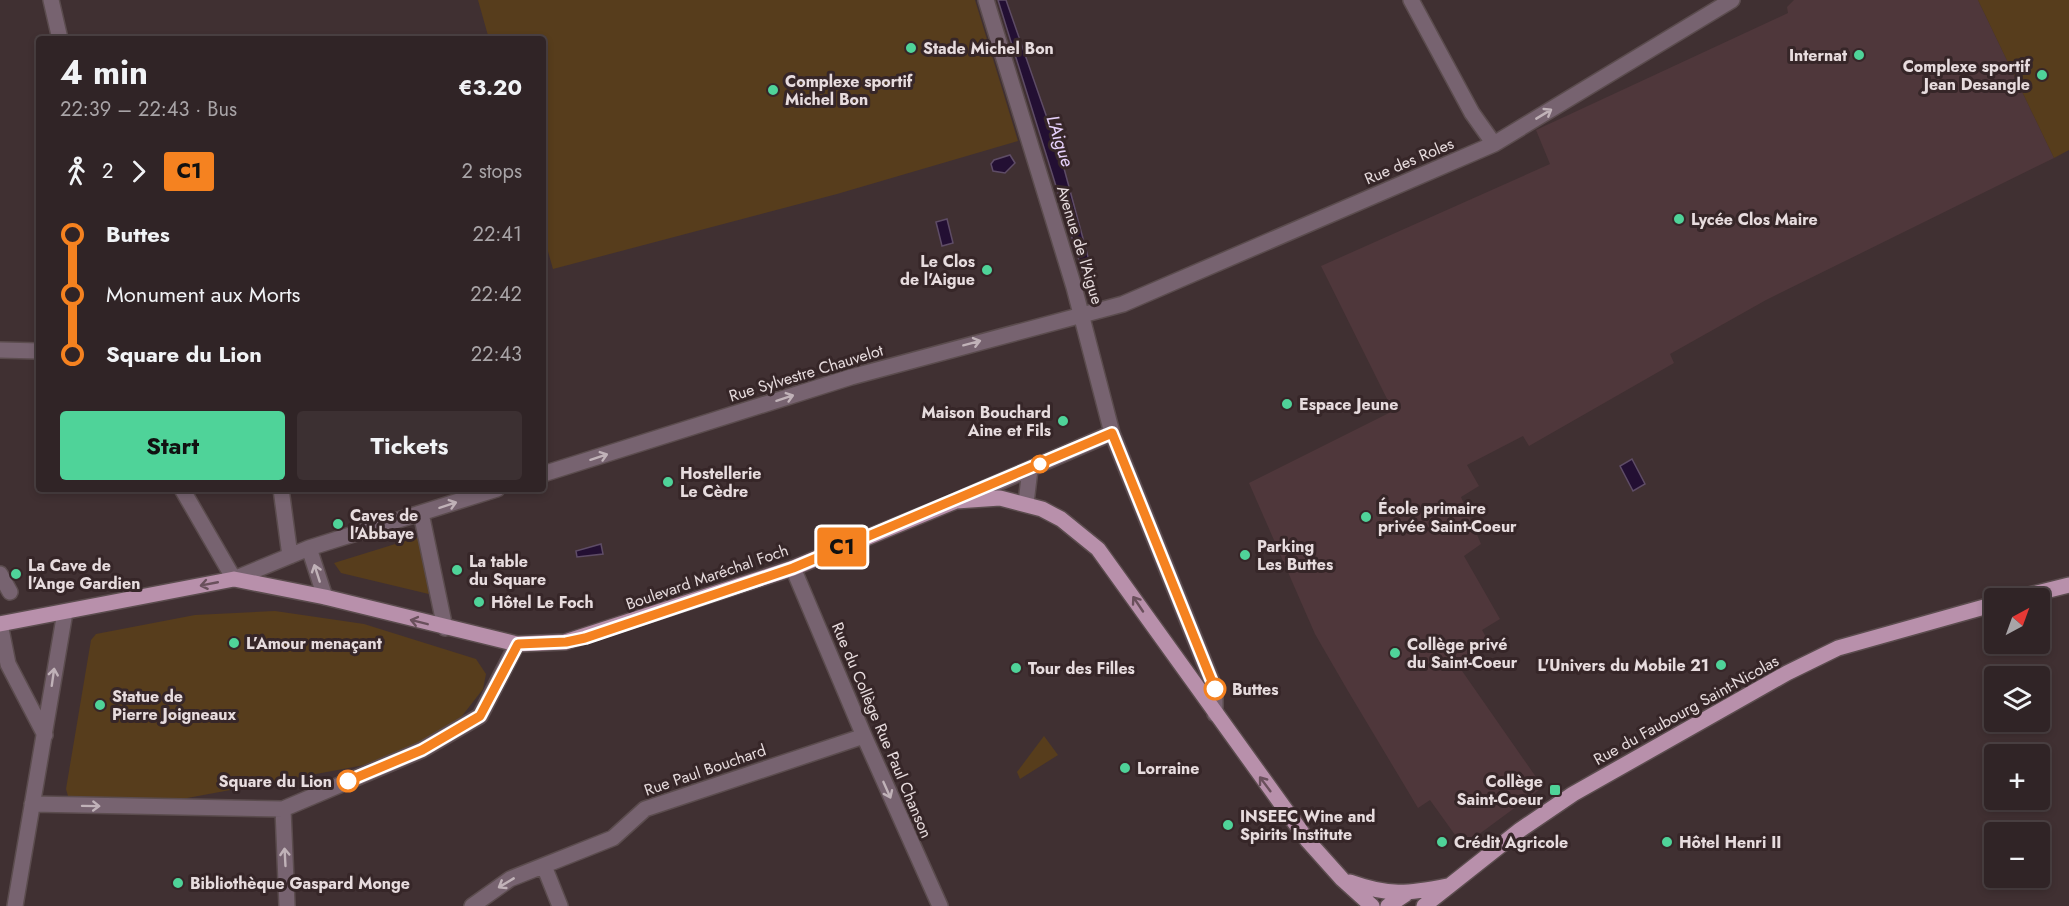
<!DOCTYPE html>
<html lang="en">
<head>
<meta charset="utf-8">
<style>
  :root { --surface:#302426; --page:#3c3032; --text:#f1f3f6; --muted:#a8a4a7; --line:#4b4143; --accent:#4fd399 }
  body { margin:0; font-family:Jost,sans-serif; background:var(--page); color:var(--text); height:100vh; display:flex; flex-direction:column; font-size:22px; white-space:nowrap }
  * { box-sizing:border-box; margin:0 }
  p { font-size:20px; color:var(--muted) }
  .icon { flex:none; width:33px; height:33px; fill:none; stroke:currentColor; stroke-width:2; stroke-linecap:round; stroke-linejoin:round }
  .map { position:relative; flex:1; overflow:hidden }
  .details { position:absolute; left:36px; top:36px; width:510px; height:456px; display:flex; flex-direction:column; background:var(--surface); border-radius:6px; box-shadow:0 3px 9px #0003,0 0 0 2px var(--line) }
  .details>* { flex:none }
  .badge { padding:0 12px; border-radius:4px; font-size:21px; line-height:39px }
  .needle { width:39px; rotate:41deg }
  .tools { position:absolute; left:1984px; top:588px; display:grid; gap:12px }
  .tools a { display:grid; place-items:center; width:66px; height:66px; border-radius:6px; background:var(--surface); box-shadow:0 3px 9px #0003,0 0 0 2px var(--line); font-size:30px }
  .map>.badge { position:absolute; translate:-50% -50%; box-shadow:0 0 0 3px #fff }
  .legs { display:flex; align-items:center; gap:9px; height:66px; padding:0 24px; font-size:20px }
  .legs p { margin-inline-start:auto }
  .overview { display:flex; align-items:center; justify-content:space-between; height:102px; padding:0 24px }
  h1 { font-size:33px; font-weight:700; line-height:45px }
  .cta { display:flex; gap:12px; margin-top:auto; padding:12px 24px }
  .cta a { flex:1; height:69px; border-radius:6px; background:var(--accent); color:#111; font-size:24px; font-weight:700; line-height:69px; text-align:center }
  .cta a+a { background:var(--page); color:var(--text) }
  ul { padding:0 24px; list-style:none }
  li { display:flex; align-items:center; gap:21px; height:60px; font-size:22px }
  li i { display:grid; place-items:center; width:9px; height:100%; margin:0 8px; background:currentColor }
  li i::after { content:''; width:15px; height:15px; margin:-8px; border:4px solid; border-radius:50%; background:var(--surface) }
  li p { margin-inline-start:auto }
  li:first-child i { background:linear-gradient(#0000 50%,currentColor 0) }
  li:last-child i { background:linear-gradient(currentColor 50%,#0000 0) }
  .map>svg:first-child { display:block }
  .built { fill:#4f373b }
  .green { fill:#573d1c }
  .water { fill:#230f33; stroke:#5e4c66; stroke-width:1.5 }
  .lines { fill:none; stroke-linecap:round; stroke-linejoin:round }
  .minor-casing { stroke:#5b4c4e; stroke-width:18 }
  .primary-casing { stroke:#5b4c4e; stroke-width:18 }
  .minor { stroke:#776370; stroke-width:15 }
  .primary { stroke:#b890ab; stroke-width:15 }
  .oneway { stroke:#c0b2b8 }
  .oneway2 { stroke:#6a505c }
  .line-1-casing { stroke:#fff; stroke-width:14 }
  .line-1 { stroke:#f58220; stroke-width:9 }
  .poi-dot { fill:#4fd399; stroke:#362628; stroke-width:2 }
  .stop-1-dot { fill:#fff; stroke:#f58220; stroke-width:3 }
  .labels { text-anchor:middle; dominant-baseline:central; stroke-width:6; stroke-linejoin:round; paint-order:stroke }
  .poi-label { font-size:16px; font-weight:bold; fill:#e7dcde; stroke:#362628; text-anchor:start }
  .street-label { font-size:16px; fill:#e7dcde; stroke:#362628 }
  .stop-label { font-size:16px; font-weight:bold; fill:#e7dcde; stroke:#362628; text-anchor:start }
  .water-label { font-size:18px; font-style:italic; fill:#e6d1fb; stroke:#362628 }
</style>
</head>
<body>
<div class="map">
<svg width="2069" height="906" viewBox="0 0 2069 906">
  <rect width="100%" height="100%" fill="#403032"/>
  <path class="built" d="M1794,0H1978L2054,158L1766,300L1670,354L1674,363L1529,446L1523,436L1467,465L1479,486L1461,497L1481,544L1464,556L1500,619L1482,630L1491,646L1460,668L1543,787L1463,846L1430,800L1418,808L1348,691L1315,634L1249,483L1393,411L1321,266L1550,164L1536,130L1788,13L1787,7Z"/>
  <path class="green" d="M478,0H975L1018,141L837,194L553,269L543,234V39H489Z
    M1978,0H2069V150L2054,158Z
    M421,536L433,595L341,573L334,563Z
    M275,611L364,624L476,659L486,674L483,689L462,716L447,729L386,761L171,801L68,796L66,789L91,640L96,634L195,615Z
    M1044,736L1058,755L1020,779L1017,772Z"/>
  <path class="water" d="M998,0H1006L1062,161L1097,290L1089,292Z
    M1010,155L1015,163L1005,173L993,171L991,164L994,160Z
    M947,219L953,243L942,246L936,222Z
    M1632,459L1645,484L1633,491L1620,466Z
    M601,544L603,554L577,557L576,551Z"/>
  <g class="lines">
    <g class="minor-casing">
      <path id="minor" d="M51,0L60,39
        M986,0L1074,287L1112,433L1215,689V714
        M1411,0L1472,113L1494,144
        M0,350L39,351
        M543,474L851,377L1123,304L1494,144L1732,0
        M182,489L234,579L309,548L497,489
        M281,489L290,556
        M958,500L1112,433
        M1026,503L1030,469
        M421,513L445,628
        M309,548L325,597
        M793,568L864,736L940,906
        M0,574L10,592
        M0,624L8,664L45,735
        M32,804L283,809L422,750L480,716L517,644
        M283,809L287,906
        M544,866L560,906
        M15,906L65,612
        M472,906L510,879L613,838L645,809L864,736"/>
    </g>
    <g class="primary-casing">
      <path id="primary" d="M2017,598L2069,585
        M0,624L234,579L325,597L517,644L565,642L793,568L956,501L1000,498L1042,509L1061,519L1098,549L1308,841L1342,879L1372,906
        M1350,882C1389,896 1407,894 1447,886
        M1388,906L1406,894
        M1424,906L1520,830L1573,794L1787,673L1838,648L1995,604"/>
    </g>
    <use href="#minor" class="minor"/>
    <use href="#primary" class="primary"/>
  </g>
  <defs><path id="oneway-shaft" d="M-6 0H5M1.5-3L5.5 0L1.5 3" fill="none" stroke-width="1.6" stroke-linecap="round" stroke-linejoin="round" transform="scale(1.5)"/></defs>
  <g class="oneway">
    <use href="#oneway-shaft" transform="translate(1544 114) rotate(-31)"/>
    <use href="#oneway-shaft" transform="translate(972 343) rotate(-15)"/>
    <use href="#oneway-shaft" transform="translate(785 398) rotate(-18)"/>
    <use href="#oneway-shaft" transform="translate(599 457) rotate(-18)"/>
    <use href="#oneway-shaft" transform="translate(448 505) rotate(-18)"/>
    <use href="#oneway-shaft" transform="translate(317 573) rotate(-108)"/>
    <use href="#oneway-shaft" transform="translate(53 677) rotate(-82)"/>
    <use href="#oneway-shaft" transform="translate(887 790) rotate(66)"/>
    <use href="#oneway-shaft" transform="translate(91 806) rotate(1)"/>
    <use href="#oneway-shaft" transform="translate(285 857) rotate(-93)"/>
    <use href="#oneway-shaft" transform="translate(506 883) rotate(149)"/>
  </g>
  <g class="oneway2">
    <use href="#oneway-shaft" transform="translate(209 584) rotate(169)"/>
    <use href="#oneway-shaft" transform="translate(1138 604) rotate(-124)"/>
    <use href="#oneway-shaft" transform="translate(419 622) rotate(-166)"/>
    <use href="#oneway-shaft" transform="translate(1265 784) rotate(-127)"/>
  </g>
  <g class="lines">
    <g class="line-1-casing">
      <path id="line-1" d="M348,781L422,750L480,716L518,644L566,642L585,638L793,568L1112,433L1215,689"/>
    </g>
    <use href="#line-1" class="line-1"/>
  </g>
  <g class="poi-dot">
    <circle cx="911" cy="48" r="6"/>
    <circle cx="1859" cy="55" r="6"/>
    <circle cx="2042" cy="75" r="6"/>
    <circle cx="773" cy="90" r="6"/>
    <circle cx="1679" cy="219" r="6"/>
    <circle cx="987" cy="270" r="6"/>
    <circle cx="1287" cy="404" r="6"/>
    <circle cx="1063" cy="421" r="6"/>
    <circle cx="668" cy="482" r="6"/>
    <circle cx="1366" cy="517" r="6"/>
    <circle cx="338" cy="524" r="6"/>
    <circle cx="1245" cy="555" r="6"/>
    <circle cx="457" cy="570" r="6"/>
    <circle cx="16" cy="574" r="6"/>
    <circle cx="479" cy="602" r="6"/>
    <circle cx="234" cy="643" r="6"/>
    <circle cx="1395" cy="653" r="6"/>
    <circle cx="1721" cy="665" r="6"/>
    <circle cx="1016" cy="668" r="6"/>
    <circle cx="100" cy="705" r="6"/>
    <circle cx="1125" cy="768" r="6"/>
    <rect x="1549" y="784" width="12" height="12" rx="3"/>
    <circle cx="1228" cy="825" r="6"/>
    <circle cx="1442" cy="842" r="6"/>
    <circle cx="1667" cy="842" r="6"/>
    <circle cx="178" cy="883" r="6"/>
  </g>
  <g class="stop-1-dot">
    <circle cx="1040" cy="464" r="8"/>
    <circle cx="1215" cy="689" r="10"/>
    <circle cx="348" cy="781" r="10"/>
  </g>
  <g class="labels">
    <g class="poi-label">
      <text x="923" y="48">Stade Michel Bon</text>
      <text x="1847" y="55" text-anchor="end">Internat</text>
      <text x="2030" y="66" text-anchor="end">Complexe sportif<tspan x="2030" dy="18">Jean Desangle</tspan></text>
      <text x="785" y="81">Complexe sportif<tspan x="785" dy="18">Michel Bon</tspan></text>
      <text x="1691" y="219">Lycée Clos Maire</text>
      <text x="975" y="261" text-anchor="end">Le Clos<tspan x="975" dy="18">de l'Aigue</tspan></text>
      <text x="1299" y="404">Espace Jeune</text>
      <text x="1051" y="412" text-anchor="end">Maison Bouchard<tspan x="1051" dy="18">Aine et Fils</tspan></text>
      <text x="680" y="473">Hostellerie<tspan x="680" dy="18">Le Cèdre</tspan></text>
      <text x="1378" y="508">École primaire<tspan x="1378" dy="18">privée Saint-Coeur</tspan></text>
      <text x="350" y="515">Caves de<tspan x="350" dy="18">l'Abbaye</tspan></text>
      <text x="1257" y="546">Parking<tspan x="1257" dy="18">Les Buttes</tspan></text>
      <text x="469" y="561">La table<tspan x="469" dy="18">du Square</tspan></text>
      <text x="28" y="565">La Cave de<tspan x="28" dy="18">l'Ange Gardien</tspan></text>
      <text x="491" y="602">Hôtel Le Foch</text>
      <text x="246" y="643">L’Amour menaçant</text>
      <text x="1407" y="644">Collège privé<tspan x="1407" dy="18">du Saint-Coeur</tspan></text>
      <text x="1709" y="665" text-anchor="end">L'Univers du Mobile 21</text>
      <text x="1028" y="668">Tour des Filles</text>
      <text x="112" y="696">Statue de<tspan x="112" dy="18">Pierre Joigneaux</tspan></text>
      <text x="1137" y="768">Lorraine</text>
      <text x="1543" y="781" text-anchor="end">Collège<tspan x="1543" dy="18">Saint-Coeur</tspan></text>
      <text x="1240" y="816">INSEEC Wine and<tspan x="1240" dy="18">Spirits Institute</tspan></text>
      <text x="1454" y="842">Crédit Agricole</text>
      <text x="1679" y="842">Hôtel Henri II</text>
      <text x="190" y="883">Bibliothèque Gaspard Monge</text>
    </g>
    <g class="street-label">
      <text transform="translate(1409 161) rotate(-23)">Rue des Roles</text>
      <text transform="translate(1080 245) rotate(73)">Avenue de l'Aigue</text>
      <text transform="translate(806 373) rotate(-17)">Rue Sylvestre Chauvelot</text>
      <text transform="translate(707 577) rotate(-19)">Boulevard Maréchal Foch</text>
      <text transform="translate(1686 710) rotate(-29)">Rue du Faubourg Saint-Nicolas</text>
      <text transform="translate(882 730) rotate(67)">Rue du Collège Rue Paul Chanson</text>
      <text transform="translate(705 770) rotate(-19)">Rue Paul Bouchard</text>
    </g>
    <g class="stop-label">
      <text x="1232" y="689">Buttes</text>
      <text x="332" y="781" text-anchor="end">Square du Lion</text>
    </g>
    <g class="water-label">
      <text transform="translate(1060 141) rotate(72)">L'Aigue</text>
    </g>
  </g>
</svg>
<div class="tools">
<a><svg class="needle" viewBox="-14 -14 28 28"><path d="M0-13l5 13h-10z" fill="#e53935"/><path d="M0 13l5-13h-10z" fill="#a8a4a7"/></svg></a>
<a><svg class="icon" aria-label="layers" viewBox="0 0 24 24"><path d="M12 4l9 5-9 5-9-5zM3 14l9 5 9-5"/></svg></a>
<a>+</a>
<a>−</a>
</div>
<b class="badge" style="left:842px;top:547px;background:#f58220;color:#111">C1</b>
<section class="details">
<div class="overview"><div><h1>4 min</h1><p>22:39 – 22:43 · Bus</p></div><b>€3.20</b></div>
<div class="legs"><svg class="icon" aria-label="walk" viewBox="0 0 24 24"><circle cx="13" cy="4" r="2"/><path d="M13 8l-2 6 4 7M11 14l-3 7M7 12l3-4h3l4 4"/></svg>2<svg class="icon" aria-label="forward" viewBox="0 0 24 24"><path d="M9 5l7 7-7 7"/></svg><b class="badge" style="background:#f58220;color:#111">C1</b><p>2 stops</p></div>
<ul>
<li><i style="color:#f58220"></i><b>Buttes</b><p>22:41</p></li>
<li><i style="color:#f58220"></i><span>Monument aux Morts</span><p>22:42</p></li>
<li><i style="color:#f58220"></i><b>Square du Lion</b><p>22:43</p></li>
</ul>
<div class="cta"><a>Start</a><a>Tickets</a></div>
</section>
</div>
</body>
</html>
